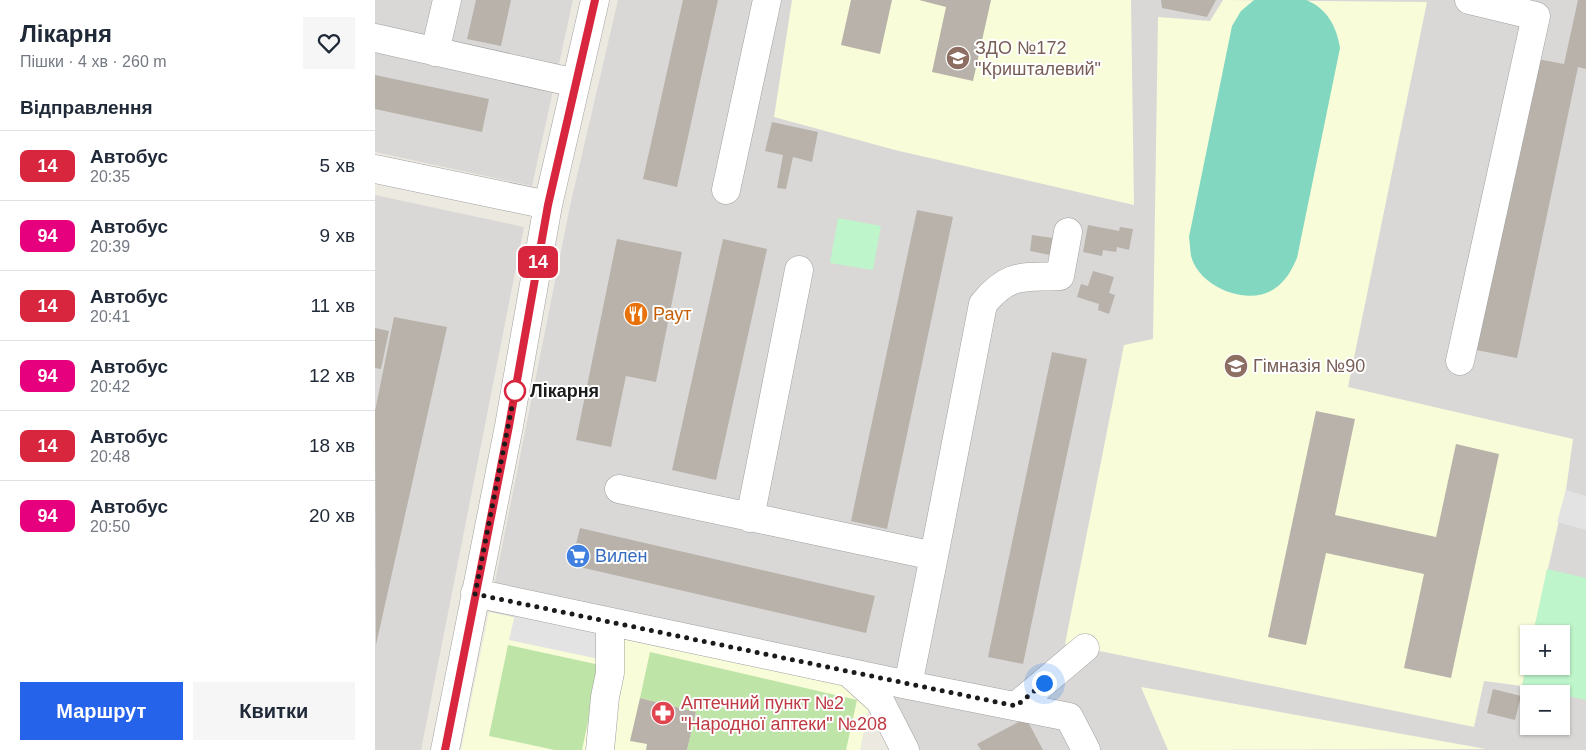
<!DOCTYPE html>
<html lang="uk">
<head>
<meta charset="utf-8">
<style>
  :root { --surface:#fff; --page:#f6f6f7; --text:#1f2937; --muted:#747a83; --line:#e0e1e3; --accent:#2563eb }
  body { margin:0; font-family:Arial,sans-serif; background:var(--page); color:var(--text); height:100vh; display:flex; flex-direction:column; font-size:19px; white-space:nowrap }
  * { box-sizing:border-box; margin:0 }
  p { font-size:16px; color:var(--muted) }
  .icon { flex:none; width:28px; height:28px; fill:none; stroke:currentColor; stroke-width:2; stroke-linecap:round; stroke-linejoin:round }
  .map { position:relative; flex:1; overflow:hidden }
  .sheet { display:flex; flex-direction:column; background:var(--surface); width:375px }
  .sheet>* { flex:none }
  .badge { padding:0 10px; border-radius:8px; font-size:18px; line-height:32px }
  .buttons { position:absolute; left:1145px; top:625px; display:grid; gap:10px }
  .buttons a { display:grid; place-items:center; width:50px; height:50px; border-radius:0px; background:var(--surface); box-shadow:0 1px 4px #0004; font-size:25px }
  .you { position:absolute; width:25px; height:25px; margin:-12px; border:4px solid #fff; border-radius:50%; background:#1a73e8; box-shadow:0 0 0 8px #1a73e833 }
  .map>.badge { position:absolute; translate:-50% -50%; box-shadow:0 0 0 2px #fff }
  h2 { padding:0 20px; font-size:19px; line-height:45px }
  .round { display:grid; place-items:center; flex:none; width:52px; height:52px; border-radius:0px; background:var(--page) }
  .head { display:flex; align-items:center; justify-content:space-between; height:85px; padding:0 20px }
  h1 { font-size:24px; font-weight:700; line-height:38px }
  .cta { display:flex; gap:10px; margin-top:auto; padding:10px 20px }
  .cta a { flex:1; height:58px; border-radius:0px; background:var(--accent); color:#fff; font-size:20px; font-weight:700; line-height:58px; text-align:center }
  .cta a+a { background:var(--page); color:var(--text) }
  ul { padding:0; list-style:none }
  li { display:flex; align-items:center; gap:15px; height:70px; padding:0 20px; border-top:1px solid var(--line) }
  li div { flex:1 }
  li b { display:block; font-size:19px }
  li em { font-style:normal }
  li .badge { min-width:55px; font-weight:700; text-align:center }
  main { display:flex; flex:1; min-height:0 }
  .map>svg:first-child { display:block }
  .residential { fill:#d9d8d7; fill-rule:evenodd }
  .education { fill:#f8fcd9 }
  .grass { fill:#bee4a8 }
  .park { fill:#bef5ca }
  .pitch { fill:#82d7c1 }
  .parking { fill:#e3e3e3 }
  .building { fill:#b8b2aa }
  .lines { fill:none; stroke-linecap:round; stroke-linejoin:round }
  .minor-casing { stroke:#9f9f9f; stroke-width:29 }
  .minor { stroke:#fff; stroke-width:28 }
  .line-casing { stroke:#fff; stroke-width:11 }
  .line { stroke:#d7263d; stroke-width:8 }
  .walk { stroke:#1b1b1b; stroke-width:5; stroke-dasharray:0 9 }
  .stop-dot { fill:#fff; stroke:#d7263d; stroke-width:2.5 }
  .labels { text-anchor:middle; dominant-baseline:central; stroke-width:4; stroke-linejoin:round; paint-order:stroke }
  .education-label { font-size:18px; fill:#785e54; stroke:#fff; text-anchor:start }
  .food-label { font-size:18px; fill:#c56008; stroke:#fff; text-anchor:start }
  .stop-label { font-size:18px; font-weight:bold; fill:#1b1b1b; stroke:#fff; text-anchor:start }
  .shop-label { font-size:18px; fill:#366cbe; stroke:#fff; text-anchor:start }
  .health-label { font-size:18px; fill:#be3a42; stroke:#fff; text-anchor:start }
</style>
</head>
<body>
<main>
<section class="sheet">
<div class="head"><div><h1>Лікарня</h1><p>Пішки · 4 хв · 260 m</p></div><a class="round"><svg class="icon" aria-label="heart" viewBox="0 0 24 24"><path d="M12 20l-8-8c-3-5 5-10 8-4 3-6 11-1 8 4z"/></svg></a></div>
<h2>Відправлення</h2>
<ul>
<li><span class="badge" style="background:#d7263d;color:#fff">14</span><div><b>Автобус</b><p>20:35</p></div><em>5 хв</em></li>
<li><span class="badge" style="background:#e6007e;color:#fff">94</span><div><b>Автобус</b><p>20:39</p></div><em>9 хв</em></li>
<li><span class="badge" style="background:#d7263d;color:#fff">14</span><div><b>Автобус</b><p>20:41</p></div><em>11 хв</em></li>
<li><span class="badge" style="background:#e6007e;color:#fff">94</span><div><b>Автобус</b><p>20:42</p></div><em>12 хв</em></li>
<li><span class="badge" style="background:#d7263d;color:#fff">14</span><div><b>Автобус</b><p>20:48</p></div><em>18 хв</em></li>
<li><span class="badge" style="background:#e6007e;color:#fff">94</span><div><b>Автобус</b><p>20:50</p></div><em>20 хв</em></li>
</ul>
<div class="cta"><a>Маршрут</a><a>Квитки</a></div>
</section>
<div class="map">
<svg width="1211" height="750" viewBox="0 0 1211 750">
  <rect width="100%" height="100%" fill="#ece9e0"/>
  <path class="residential" d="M0,0H198L157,186L0,152Z
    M243,0H1211V750H518L494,707L466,684L114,612L195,206ZM1154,634H1186V666H1154ZM1154,694H1186V726H1154Z
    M0,195L149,227L46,750H0Z"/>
  <path class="education" d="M417,0H756L759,205L520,150L399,117Z
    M848,0L1052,2L973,387L1198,439L1191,490L1158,634H1154V654L1147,686L1109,681L1099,727L690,644L749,345L778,339L783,17L835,21Z
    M114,612L466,684L494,707L485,750H86Z
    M766,687L1111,749L793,750Z"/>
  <path class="grass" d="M133,645L225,665L207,750H180L114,736Z
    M275,652L482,700L471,750H312L321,712L265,698Z"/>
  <path class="park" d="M463,218L506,226L498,270L455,263Z
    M1172,569L1211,578V700L1147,686L1154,654V666H1186V634H1158Z"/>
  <path class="pitch" d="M879,0H931C952,8 962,27 965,48L922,258C916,271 911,281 899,289C873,307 824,287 816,256C815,250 815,243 814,237L857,26L866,11Z"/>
  <path class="parking" d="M1191,490L1211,496V530L1182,522Z
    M141,610L249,634L243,663L134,640Z"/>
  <path class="building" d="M101,0H136L126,46L92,39Z
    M308,0H343L302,187L268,179Z
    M476,0H517L505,54L466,45Z
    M544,0H616L598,81L557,72L571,7Z
    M786,0H841L832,17L787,8Z
    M1203,0H1211V69L1203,67L1142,358L1101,350L1162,59L1189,64Z
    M0,75L114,99L107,132L0,109Z
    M397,122L443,132L437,162L418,157L411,189L402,188L408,155L390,151Z
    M542,210L578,217L512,529L476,521Z
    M713,225L744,231L745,227L758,229L754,250L742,247L741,252L728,250L727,256L708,252Z
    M657,235L678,238L675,255L655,251Z
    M242,239L307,252L281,382L251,376L236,447L201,440Z
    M348,239L392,249L341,480L297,470Z
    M718,271L739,277L734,293L740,295L734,314L723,310L724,304L702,297L706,284L713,286Z
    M19,317L72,327L1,645L0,411Z
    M0,328L14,331L6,369L0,368Z
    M677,352L712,359L648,664L613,657Z
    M941,411L980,419L960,515L1061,537L1081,444L1124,454L1076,678L1029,668L1049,574L951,553L931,645L893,637Z
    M205,528L500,596L491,633L196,565Z
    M1118,689L1146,696L1140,720L1112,713Z
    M265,698L321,712L312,750H271L272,744L255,741Z
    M651,718L668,750H606L602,744Z"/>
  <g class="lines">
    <g class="minor-casing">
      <path id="minor" d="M0,38L201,83
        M60,52L72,0
        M0,169L173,205
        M351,190L392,0
        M1085,361L1161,16L1094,0
        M244,489L559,556L608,304C634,272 648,278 685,276L693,232
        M375,518L424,270
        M559,556L533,685L694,717L711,750
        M100,593L533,685
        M473,672L505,701L530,750
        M641,706L710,648
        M70,750L134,426L173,205L220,0
        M225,750L230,697L235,673V622"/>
    </g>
    <use href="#minor" class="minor"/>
  </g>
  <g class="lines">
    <g class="line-casing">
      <path id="line" d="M70,750L134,426L173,205L220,0"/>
    </g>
    <use href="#line" class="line"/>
    <path class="walk" d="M140,391L100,594L641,706L669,683"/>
  </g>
  <defs>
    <g id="school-disc" transform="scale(1.25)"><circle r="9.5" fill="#8d6e63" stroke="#fff"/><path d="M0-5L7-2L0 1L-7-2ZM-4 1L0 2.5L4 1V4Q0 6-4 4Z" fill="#fff"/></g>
    <g id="restaurant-disc" transform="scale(1.25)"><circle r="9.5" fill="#e8710a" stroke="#fff"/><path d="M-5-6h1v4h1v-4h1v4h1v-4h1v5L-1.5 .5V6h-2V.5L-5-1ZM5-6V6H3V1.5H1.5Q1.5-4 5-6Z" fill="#fff"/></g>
    <g id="supermarket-disc" transform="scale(1.25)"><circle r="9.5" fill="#3f7fe0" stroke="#fff"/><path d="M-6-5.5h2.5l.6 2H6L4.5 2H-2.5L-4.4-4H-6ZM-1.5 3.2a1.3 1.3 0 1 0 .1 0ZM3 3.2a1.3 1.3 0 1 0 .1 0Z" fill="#fff"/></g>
    <g id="pharmacy-disc" transform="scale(1.25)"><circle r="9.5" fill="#e0444e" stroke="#fff"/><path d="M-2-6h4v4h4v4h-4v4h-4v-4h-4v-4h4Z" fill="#fff"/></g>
  </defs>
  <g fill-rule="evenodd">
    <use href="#school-disc" x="583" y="58"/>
    <use href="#restaurant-disc" x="261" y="314"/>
    <use href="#school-disc" x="861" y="366"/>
    <use href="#supermarket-disc" x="203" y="556"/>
    <use href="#pharmacy-disc" x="288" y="713"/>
  </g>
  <circle class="stop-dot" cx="140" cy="391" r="10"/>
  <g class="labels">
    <g class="education-label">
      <text x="600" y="48">ЗДО №172<tspan x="600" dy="21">"Кришталевий"</tspan></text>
      <text x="878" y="366">Гімназія №90</text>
    </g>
    <g class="food-label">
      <text x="278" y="314">Раут</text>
    </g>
    <g class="stop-label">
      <text x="155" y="391">Лікарня</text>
    </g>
    <g class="shop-label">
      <text x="220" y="556">Вилен</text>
    </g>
    <g class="health-label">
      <text x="306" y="703">Аптечний пункт №2<tspan x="306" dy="21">"Народної аптеки" №208</tspan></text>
    </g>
  </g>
</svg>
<div class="buttons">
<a>+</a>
<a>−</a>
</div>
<div class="you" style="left:669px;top:683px"></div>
<b class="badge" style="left:163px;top:262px;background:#d7263d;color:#fff">14</b>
</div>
</main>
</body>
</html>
